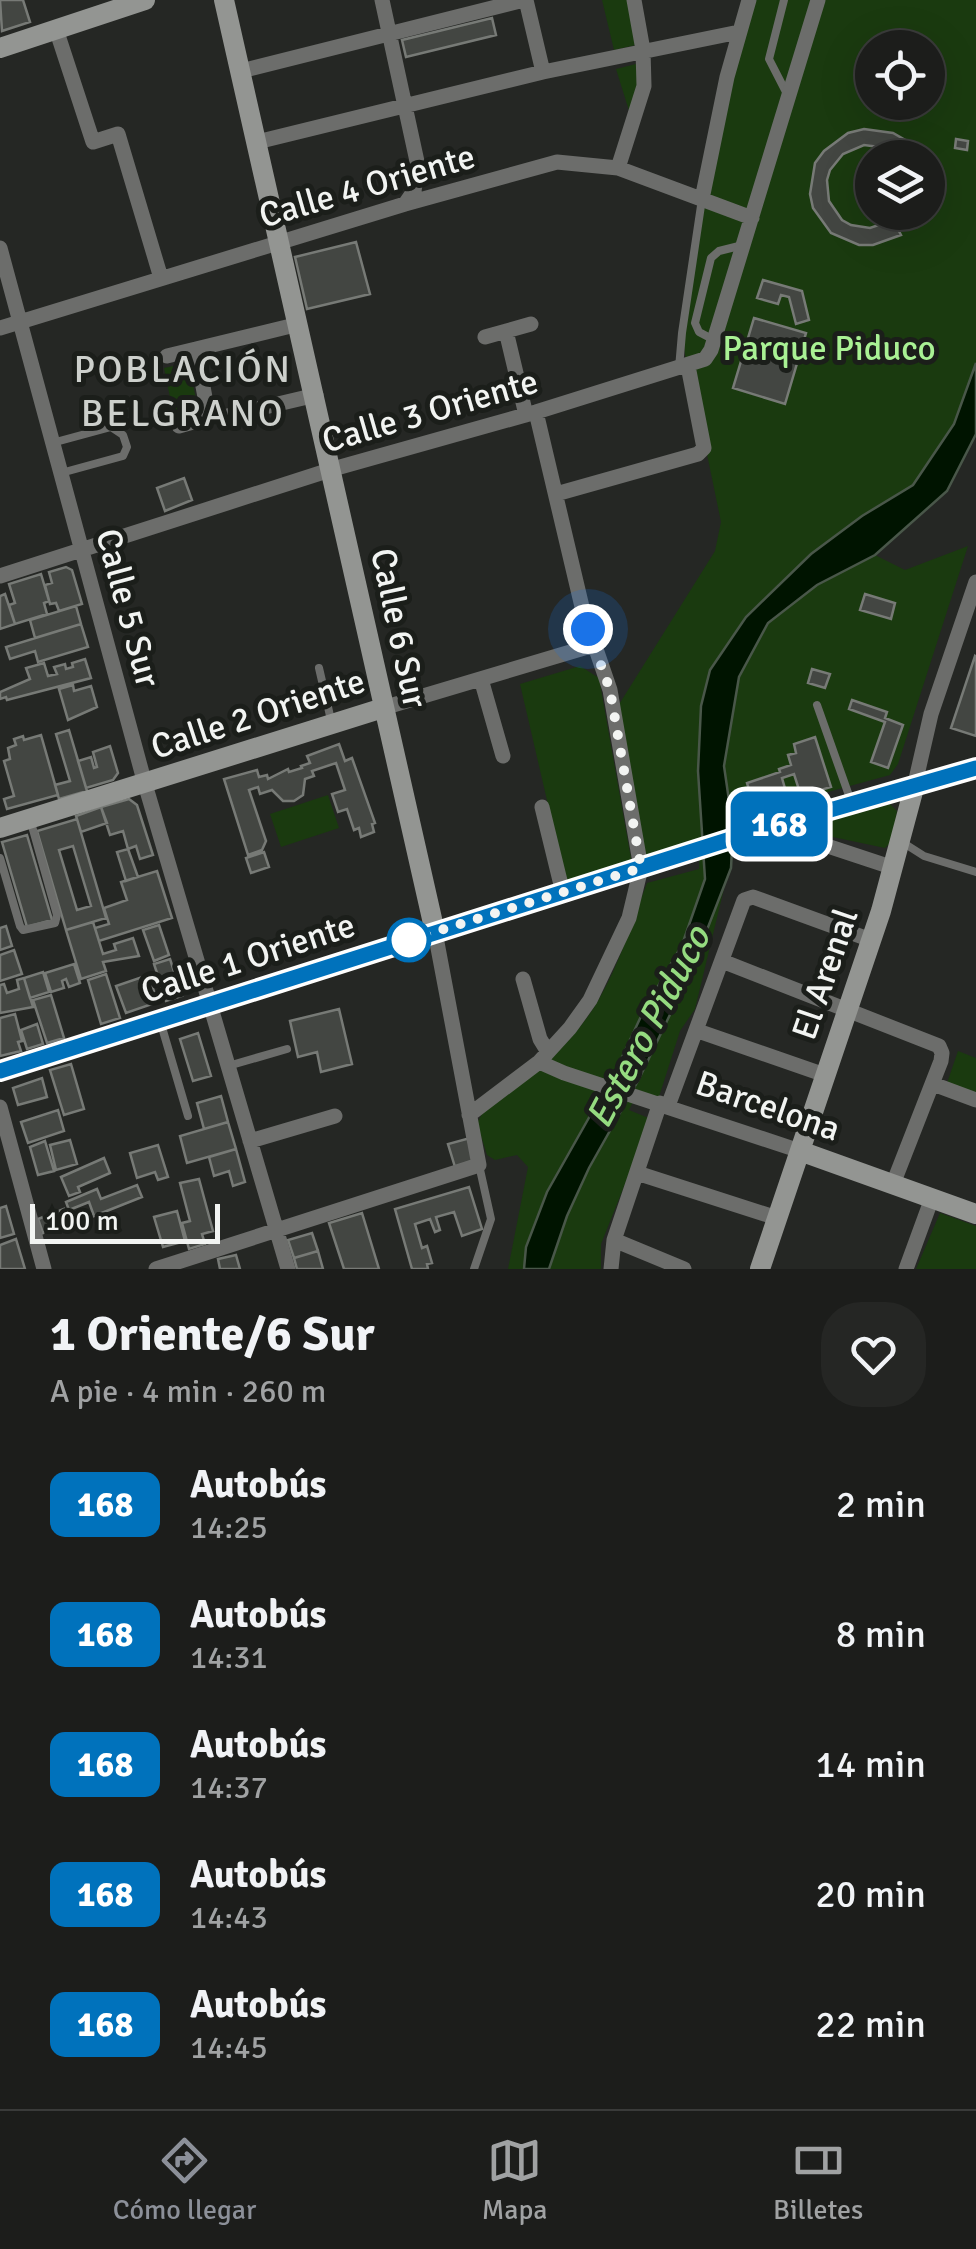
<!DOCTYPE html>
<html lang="es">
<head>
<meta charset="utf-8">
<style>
  :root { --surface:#1c1d1b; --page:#252624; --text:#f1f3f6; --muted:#a0a2a3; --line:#3a3b3a; --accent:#8c9099 }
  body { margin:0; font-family:Signika,sans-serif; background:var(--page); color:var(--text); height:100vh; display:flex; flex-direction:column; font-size:38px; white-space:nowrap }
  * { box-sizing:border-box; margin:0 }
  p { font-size:32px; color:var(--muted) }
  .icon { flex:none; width:55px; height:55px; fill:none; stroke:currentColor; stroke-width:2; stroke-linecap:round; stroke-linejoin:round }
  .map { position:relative; height:1269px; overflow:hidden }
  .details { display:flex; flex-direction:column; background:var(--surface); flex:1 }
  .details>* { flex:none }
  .badge { padding:0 20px; border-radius:15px; font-size:35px; line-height:65px }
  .controls { position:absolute; left:855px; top:30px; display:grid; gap:20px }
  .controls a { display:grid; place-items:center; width:90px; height:90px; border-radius:50%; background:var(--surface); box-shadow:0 10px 40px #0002,0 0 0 2px var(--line); font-size:50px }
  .scale { position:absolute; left:30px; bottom:25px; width:190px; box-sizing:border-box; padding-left:10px; border:5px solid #f2f4f2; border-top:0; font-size:28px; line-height:35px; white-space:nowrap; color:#f2f4f2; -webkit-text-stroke:8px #1b1e1a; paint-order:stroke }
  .you { position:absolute; width:50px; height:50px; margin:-25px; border:8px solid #fff; border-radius:50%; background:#1a73e8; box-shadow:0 0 0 15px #1a73e833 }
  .map>.badge { position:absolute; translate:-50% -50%; box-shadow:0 0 0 5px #fff }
  .round { display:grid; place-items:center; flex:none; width:105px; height:105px; border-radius:40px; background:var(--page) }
  .summary { display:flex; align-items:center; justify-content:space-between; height:170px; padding:0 50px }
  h1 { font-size:48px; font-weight:800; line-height:75px }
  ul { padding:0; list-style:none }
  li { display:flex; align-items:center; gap:30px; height:130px; padding:0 50px }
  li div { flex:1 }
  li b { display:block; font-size:38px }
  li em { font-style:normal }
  li .badge { min-width:110px; font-weight:700; text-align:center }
  .tab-bar { display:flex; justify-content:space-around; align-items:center; height:140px; border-top:2px solid var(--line); background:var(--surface); font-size:28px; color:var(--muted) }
  .tab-bar a { display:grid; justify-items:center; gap:5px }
  .tab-bar .on { color:var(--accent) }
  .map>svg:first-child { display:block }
  .green { fill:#1a3a0f; fill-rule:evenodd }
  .water { fill:#001400; stroke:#495749; stroke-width:2.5 }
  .building { fill:#434642; stroke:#777a76; stroke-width:2.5; fill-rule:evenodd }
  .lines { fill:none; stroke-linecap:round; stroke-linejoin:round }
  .lane { stroke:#6c6d6b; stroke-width:8 }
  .street { stroke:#6c6d6b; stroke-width:15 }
  .secondary { stroke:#939592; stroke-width:20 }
  .line-casing { stroke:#fff; stroke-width:22 }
  .line { stroke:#0072bc; stroke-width:15 }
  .walk { stroke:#f2f4f2; stroke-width:10; stroke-dasharray:0 18 }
  .stop-dot { fill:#fff; stroke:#0072bc; stroke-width:5 }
  .labels { text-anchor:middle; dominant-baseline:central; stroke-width:10; stroke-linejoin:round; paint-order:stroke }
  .street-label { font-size:35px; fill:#f2f4f2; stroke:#1b1e1a }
  .park-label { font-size:35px; fill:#a9f194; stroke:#1b1e1a }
  .neighbourhood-label { font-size:38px; letter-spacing:2.5px; fill:#cdd0cc; stroke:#1b1e1a }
  .water-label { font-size:38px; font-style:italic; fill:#95db80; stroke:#1b1e1a }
</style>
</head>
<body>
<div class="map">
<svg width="976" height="1269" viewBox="0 0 976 1269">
  <rect width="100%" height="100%" fill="#252724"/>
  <path class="green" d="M602,0H632L640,44L614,50Z
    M751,0H976V423L972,433L751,634L756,638C786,599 829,573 875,555L905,570L968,546L898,764L890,775L729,819L728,872L695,1009L680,1031L657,1103L638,1092L629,1110L651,1119L601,1244V1269H508L528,1167L517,1155L495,1160L487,1155L477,1123L482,1114C526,1081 571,1048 599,999C620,963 632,922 647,883L699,869L700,847L647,861L618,706L715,551L721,522L689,367C664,324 736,61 751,0ZM872,48H928V102H872ZM872,158H928V212H872Z
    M640,63L641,92L631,117L616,69Z
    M188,363L199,412L174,417L164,368Z
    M580,666L599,678L632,864L566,882L520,684Z
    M328,795L339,828L281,847L270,814Z
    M890,804L897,811L892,841L885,848L809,832L812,826Z
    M958,1051L976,1058V1094L947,1083Z
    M940,1213L976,1226V1269H916Z"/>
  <path class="water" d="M976,363V434L947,491L875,555L817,585L768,623L739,677L724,766L733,828L731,868L691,971L639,1079L589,1168L567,1216L549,1269H524L526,1247L547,1192L617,1068L643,1012L682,945L705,879L698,771L701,706L710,670L746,617L811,554L862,516L913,485L954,424Z"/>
  <path class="building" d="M0,0H23L30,22L2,31Z
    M492,18L496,35L406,57L402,40Z
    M864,129L893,133L907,141L920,158H900L887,148L864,145L843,154L830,170L827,180L829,201L842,220L851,225L870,228L893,220L901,235L873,245H859L831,233L813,208L810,194L815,163L824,151L848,133Z
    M956,139L968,141L967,150L955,148Z
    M356,242L370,294L307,309L295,257Z
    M763,280L802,291L809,320L796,324L789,297L781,295L778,304L757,298Z
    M754,318L806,333L785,404L733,388Z
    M184,478L192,500L165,511L157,488Z
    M66,567L72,570L82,604L59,611L56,603L50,604L45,585L52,583L49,572Z
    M41,574L49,601L44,603L47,614L15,624L9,605L15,603L9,584Z
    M5,594L15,624L0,629V596Z
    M865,594L895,603L891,619L860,610Z
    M76,606L81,624L35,638L30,620Z
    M81,624L88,647L38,662L35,651L10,659L6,647Z
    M975,656L976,657V736L951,728Z
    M85,659L91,678L7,700L6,697L0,699V692L30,679L26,668L44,663L48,676L57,674L54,667L65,664L66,669L73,667L72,663Z
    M812,669L830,674L825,688L808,683Z
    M73,685L74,691L91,686L97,707L68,720L59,689Z
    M852,700L887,712L885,718L903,725L888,768L871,762L885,722L849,709Z
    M69,730L87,791L59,799L55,785L70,781L56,734Z
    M41,735L58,795L7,809L4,799L14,796L4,761L10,759L8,748L16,745L14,739L23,736L24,740Z
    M815,737L831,787L801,796L794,774L782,778L788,799L755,809L747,783L780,772L779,769L791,765L788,755L796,753L794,744Z
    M339,744L345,761L352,758L375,823L372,824L374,832L361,837L359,828L354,830L347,809L338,812L332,794L345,790L336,763L312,771L314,776L305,779L303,795L294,801H283L272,790L260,794L258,787L249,790L266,841L262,850L248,855L224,779L257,770L259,777L267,775L268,779L288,769L289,772L302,768L301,766L310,763L307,756Z
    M110,746L118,773L113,780L86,788L78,761L91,757L94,768L97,767L93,752Z
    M129,799L137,805L153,855L140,859L136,846L128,849L123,831L110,835L101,807Z
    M101,807L107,823L81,832L76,816Z
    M77,819L106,918L66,930L37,831ZM73,846L91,906L77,910L59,850Z
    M27,835L52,920L27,927L2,842Z
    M128,849L138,877L126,881L117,852Z
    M264,852L269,867L251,873L246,858Z
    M157,871L172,918L99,941L95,928L109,924L104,908L127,900L121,882Z
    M93,922L103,954L116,950L114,944L133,938L139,956L103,962L106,971L81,979L66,930Z
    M159,925L169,955L154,961L143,930Z
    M6,926L12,946L0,950V928Z
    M14,950L22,974L0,981V955Z
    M170,959L182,996L166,1001L161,985L169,982L167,976L159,979L154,964Z
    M74,964L80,983L69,987L66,979L62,981L64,988L51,992L45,973Z
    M43,972L49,992L30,998L24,978Z
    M106,974L120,1018L101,1024L88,980Z
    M148,975L158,1002L126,1013L116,986Z
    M24,978L33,1007L0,1013V985L4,984L7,993L19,989L17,980Z
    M51,995L64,1038L47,1043L33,1000Z
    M339,1009L352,1064L321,1072L317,1052L298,1057L290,1021Z
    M15,1014L22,1041L18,1042L21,1051L0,1056V1018Z
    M37,1024L43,1044L27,1049L21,1030Z
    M198,1033L211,1076L193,1081L180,1039Z
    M71,1064L84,1109L64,1115L50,1070Z
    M42,1078L47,1097L18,1105L13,1088Z
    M221,1096L228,1122L204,1129L197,1103Z
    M58,1110L64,1131L28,1143L21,1122Z
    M228,1122L236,1149L187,1163L180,1136Z
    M470,1138L475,1160L455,1167L448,1144Z
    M70,1140L77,1164L56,1170L50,1145Z
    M45,1141L54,1171L38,1175L30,1147Z
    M158,1145L168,1177L158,1180L155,1172L137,1178L130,1153Z
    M236,1149L245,1182L233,1186L229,1171L214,1176L209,1157Z
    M104,1158L110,1173L78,1187L80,1192L69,1196L61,1177Z
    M199,1179L213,1231L202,1234L205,1244L189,1249L182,1223L190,1221L180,1183Z
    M137,1185L142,1197L94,1216L89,1202L69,1210L66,1202L97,1189L101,1199Z
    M469,1187L482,1229L462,1236L454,1212L436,1217L440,1230L435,1232L430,1219L415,1224L422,1248L427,1246L432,1263L427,1264L428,1269H412L395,1209Z
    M6,1206L14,1234L0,1238V1208Z
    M64,1209L69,1223L43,1233L38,1219Z
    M177,1211L185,1241L163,1247L154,1217Z
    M362,1213L379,1269H344L329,1223Z
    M312,1233L318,1251L294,1258L288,1240Z
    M16,1239L25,1269H0V1245Z
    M318,1251L323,1269H297L294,1258Z
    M236,1255L240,1269H220L218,1259Z"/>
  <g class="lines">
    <path class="lane" d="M784,0L769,59L787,94
      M714,340L699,332L695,323L711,258L719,251L743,245
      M679,368L682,333L702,199
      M52,443L111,427L123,435L127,447L123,456L61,473
      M319,668L331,720
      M817,705L852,804
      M902,842L924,856L976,872
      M0,858L20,926L23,930L55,923L57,915L30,819
      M161,1024L188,1116
      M228,1066L287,1049
      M474,1269L491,1219L479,1165"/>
    <path class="street" d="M382,0L418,166L414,191L405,204
      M526,0L543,72
      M56,29L93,142L118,134L161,278
      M241,71L524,0
      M257,142L543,72L739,32
      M618,168L644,86L643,50L634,0
      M702,199L727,77L749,0
      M0,248L145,784L288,1269
      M299,324L196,349L207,408L214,416L223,417L316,395
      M0,328L405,204L557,162L618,168L752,218
      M506,331L526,415
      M485,337L531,324
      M167,356L196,349
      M179,426L214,416
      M556,494L698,454L704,448L688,366
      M0,576L333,469L536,412L705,359L711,350L818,0
      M481,679L503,756
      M383,708L594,645
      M914,788L931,714L976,582
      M542,807L563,893
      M770,827L894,868
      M722,961L939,1046L942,1053L941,1061L893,1184
      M523,979L540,1039L548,1052
      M698,1031L825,1075
      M539,1062L564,1073L800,1151
      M933,1084L976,1100
      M668,1106L744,900L753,897L871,940
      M0,1107L44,1269
      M469,1115L539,1062L570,1028L590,1000L629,918L641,868L610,690L583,611L536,412
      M250,1141L335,1116
      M637,1173L777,1218
      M614,1240L660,1103
      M156,1269L479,1165L435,932
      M611,1269L614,1240L684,1269
      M906,1269L932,1198"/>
    <path class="secondary" d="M224,0L435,932
      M0,48L145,0
      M0,828L383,708
      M0,1071L740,836L976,768
      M800,1151L976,1214
      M760,1269L881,911L914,788"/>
  </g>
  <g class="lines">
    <g class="line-casing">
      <path id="line" d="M0,1071L740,836L976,768"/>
    </g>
    <use href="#line" class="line"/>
    <path class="walk" d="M409,940L641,868L610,690L588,629"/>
  </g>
  <circle class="stop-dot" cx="409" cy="940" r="20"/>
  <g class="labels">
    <g class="street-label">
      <text transform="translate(367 186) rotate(-16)">Calle 4 Oriente</text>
      <text transform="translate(430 411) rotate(-16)">Calle 3 Oriente</text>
      <text transform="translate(128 608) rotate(75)">Calle 5 Sur</text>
      <text transform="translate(399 628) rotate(78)">Calle 6 Sur</text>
      <text transform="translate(258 714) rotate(-18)">Calle 2 Oriente</text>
      <text transform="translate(248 958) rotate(-18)">Calle 1 Oriente</text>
      <text transform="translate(825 974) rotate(-71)">El Arenal</text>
      <text transform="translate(768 1106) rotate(19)">Barcelona</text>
    </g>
    <g class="park-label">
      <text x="829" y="348">Parque Piduco</text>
    </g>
    <g class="neighbourhood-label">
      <text x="183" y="369">POBLACIÓN<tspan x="183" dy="44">BELGRANO</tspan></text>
    </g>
    <g class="water-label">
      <text transform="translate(648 1027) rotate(-62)">Estero Piduco</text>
    </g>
  </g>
</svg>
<div class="controls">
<a><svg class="icon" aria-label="locate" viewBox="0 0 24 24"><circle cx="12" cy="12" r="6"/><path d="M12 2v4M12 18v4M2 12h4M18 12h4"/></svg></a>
<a><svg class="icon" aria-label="layers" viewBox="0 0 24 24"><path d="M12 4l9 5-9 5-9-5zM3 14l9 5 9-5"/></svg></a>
</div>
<div class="scale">100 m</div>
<div class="you" style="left:588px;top:629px"></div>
<b class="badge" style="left:779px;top:824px;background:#0072bc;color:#fff">168</b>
</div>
<section class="details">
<div class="summary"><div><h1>1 Oriente/6 Sur</h1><p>A pie · 4 min · 260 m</p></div><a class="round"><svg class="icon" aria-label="heart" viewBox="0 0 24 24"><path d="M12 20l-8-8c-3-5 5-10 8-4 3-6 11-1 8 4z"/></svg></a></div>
<ul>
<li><span class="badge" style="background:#0072bc;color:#fff">168</span><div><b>Autobús</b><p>14:25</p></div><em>2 min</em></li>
<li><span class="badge" style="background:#0072bc;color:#fff">168</span><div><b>Autobús</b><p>14:31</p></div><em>8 min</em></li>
<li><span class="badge" style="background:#0072bc;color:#fff">168</span><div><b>Autobús</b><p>14:37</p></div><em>14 min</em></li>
<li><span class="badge" style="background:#0072bc;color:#fff">168</span><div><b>Autobús</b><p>14:43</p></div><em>20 min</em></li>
<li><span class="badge" style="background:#0072bc;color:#fff">168</span><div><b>Autobús</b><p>14:45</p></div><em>22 min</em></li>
</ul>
</section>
<nav class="tab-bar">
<a class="on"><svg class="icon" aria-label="directions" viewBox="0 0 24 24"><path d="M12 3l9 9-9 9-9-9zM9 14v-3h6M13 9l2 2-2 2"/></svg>Cómo llegar</a>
<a><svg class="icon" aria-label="map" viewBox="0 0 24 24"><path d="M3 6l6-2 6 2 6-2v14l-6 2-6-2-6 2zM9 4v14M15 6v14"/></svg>Mapa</a>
<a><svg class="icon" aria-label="tickets" viewBox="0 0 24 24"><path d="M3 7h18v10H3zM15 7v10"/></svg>Billetes</a>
</nav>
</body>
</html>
